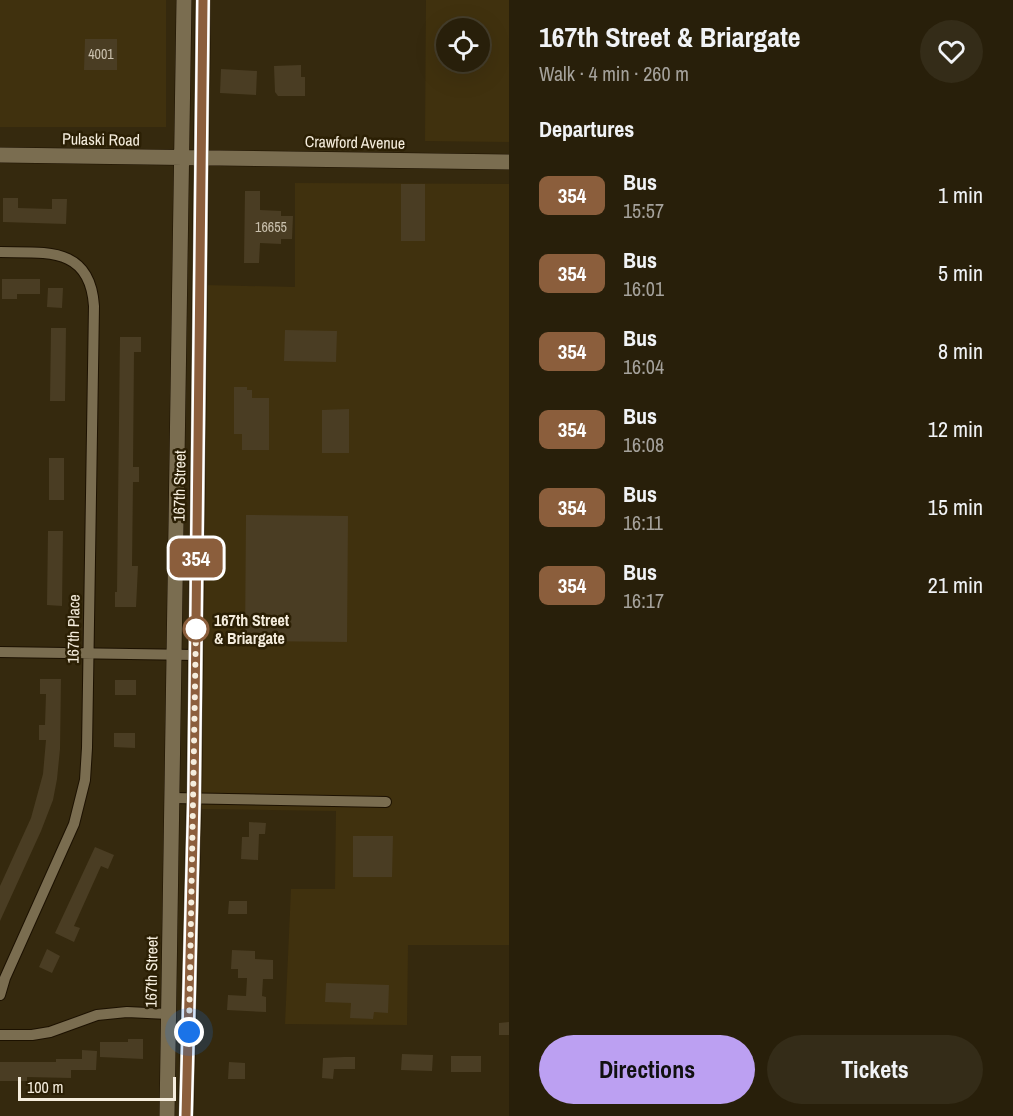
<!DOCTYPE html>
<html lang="en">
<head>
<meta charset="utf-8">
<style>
  :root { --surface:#281f0a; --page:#342c18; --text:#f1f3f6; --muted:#a5a29c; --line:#443d2b; --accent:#bca0f2 }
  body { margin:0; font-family:"Archivo Narrow",sans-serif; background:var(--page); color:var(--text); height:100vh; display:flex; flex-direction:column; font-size:22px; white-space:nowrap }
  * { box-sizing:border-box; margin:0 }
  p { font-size:20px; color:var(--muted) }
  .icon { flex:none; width:33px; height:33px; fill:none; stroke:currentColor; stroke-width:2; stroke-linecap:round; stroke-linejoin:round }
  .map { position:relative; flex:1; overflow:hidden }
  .drawer { display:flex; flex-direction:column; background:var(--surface); width:504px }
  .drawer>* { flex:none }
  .badge { padding:0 12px; border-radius:9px; font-size:21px; line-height:39px }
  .buttons { position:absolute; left:436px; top:18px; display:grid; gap:12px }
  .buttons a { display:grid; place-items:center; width:54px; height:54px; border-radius:50%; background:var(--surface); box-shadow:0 6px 24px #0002,0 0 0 2px var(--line); font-size:30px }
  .scale { position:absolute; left:18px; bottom:15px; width:158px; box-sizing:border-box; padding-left:6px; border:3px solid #f5eddd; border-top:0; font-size:16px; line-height:21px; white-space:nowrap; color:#f5eddd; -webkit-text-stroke:4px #2b1f04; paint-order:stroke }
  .you { position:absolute; width:30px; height:30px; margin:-15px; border:4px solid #fff; border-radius:50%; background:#1a73e8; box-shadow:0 0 0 9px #1a73e833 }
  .map>.badge { position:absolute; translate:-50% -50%; box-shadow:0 0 0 3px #fff }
  h2 { padding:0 30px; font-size:22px; line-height:54px }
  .round { display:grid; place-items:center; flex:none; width:63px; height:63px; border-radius:32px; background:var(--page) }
  .summary { display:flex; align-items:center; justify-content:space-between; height:102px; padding:0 30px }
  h1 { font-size:28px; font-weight:800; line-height:45px }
  .cta { display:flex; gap:12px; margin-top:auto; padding:12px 30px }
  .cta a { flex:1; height:69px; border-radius:36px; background:var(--accent); color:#111; font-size:24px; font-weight:800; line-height:69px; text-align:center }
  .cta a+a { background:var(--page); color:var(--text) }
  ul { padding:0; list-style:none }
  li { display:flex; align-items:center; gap:18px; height:78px; padding:0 30px }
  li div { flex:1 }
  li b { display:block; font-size:22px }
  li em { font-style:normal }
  li .badge { min-width:66px; font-weight:700; text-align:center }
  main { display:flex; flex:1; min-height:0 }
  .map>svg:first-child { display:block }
  .built { fill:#40310e; fill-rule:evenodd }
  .building { fill:#4a3d23 }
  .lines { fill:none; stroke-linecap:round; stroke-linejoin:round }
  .street-casing { stroke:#1c1100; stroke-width:12 }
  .secondary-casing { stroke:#1c1100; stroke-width:16 }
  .street { stroke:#7a6d50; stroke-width:10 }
  .secondary { stroke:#7a6d50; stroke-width:15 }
  .line-casing { stroke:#fff; stroke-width:14 }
  .line { stroke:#8b5e3c; stroke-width:9 }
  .walk { stroke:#f5eddd; stroke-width:6; stroke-dasharray:0 10.8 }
  .stop-dot { fill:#fff; stroke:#8b5e3c; stroke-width:3 }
  .labels { text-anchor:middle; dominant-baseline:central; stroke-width:5; stroke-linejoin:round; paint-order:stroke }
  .number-label { font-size:14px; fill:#cac1ae }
  .street-label { font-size:16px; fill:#f5eddd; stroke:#2b1f04 }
  .stop-label { font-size:16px; font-weight:bold; fill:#f5eddd; stroke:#2b1f04; text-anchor:start }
</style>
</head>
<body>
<main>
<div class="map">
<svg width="509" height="1116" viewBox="0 0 509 1116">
  <rect width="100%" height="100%" fill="#35290e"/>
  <path class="built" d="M0,0H166V127H0Z
    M426,0H509V142L425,141ZM447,28H480V62H447Z
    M295,183L509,184V945H408L407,1025L285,1024L291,889H335L336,811L195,809L204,285L295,287Z"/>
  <path class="building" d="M85,39H117V70H84Z
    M301,65V77H305V96H278L275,92L274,66Z
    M221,69L257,71L256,95L220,93Z
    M401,184H425V241H401Z
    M245,191H260V210L281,211V216H293L292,239H281V244L260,243L259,263H244Z
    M3,198H18V208L52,209V199H67L66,224L3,222Z
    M2,279H40V294H17V299H2Z
    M48,288H63L62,308L47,307Z
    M51,328H66L65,401H50Z
    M285,330L337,331L336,362L284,361Z
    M120,337H141V352H134L133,467H139V482H133L132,566H138L136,607H115V592H117Z
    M234,387H247V390H252V398H269V450H242V434H234Z
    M349,409V453H322V410Z
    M49,458H64V500H49Z
    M246,515L348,516L347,642L245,641Z
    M48,531H63L62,606L47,605Z
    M40,679H61L60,749L57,779L53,800L41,831L0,921V886L31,818L43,774L46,740H39V725H45L46,694H40Z
    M115,680H136V695H115Z
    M114,733H135V748L114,747Z
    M249,822L266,823L265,834H259L258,860L241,859L242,837H249Z
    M353,836H393L392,877H353Z
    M95,847L114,855L108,869L101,866L87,897L74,926L80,928L74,942L55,933Z
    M229,901H247V914H228Z
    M47,949L60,956L52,973L39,967Z
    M232,950L255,951V959L273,960V979H263L262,996L266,997V1012L227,1010L228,995L246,996L247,978H238V969H231Z
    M326,983L389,985L388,1013L374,1012L373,1019L350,1018L351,1003L325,1002Z
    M509,1022V1035H499V1023Z
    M128,1039H143V1059L100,1057V1042H128Z
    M82,1050L97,1051L96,1070H71V1078L27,1077V1081H0V1062H56V1059H82Z
    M402,1054L433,1055L432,1071L401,1070Z
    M451,1056H481V1072H451Z
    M344,1057H355V1069H334L333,1079L322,1078L323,1058Z
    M229,1062L245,1063V1079H228Z"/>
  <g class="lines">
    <g class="street-casing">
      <path id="street" d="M0,252C46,253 90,246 94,306L87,748L85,780L74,824L5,978L0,995
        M0,652L195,655
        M172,798L386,802
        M0,1035H32L50,1032L97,1015L127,1012L168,1014"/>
    </g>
    <g class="secondary-casing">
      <path id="secondary" d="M0,155L509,162
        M167,1116L184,0
        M186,1116L194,798L203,0"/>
    </g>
    <use href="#street" class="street"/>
    <use href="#secondary" class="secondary"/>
  </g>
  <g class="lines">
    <g class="line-casing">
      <path id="line" d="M186,1116L194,798L203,0"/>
    </g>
    <use href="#line" class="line"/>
    <path class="walk" d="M189,1032L196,629"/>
  </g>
  <circle class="stop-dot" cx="196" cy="629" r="12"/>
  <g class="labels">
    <g class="number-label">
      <text x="101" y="54">4001</text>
      <text x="271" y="227">16655</text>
    </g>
    <g class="street-label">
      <text transform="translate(101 139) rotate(1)">Pulaski Road</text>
      <text transform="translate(355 142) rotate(1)">Crawford Avenue</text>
      <text transform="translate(179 486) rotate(-89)">167th Street</text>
      <text transform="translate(73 629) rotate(-89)">167th Place</text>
      <text transform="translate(151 972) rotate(-89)">167th Street</text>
    </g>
    <g class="stop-label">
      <text x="214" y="620">167th Street<tspan x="214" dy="18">&amp; Briargate</tspan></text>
    </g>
  </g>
</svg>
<div class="buttons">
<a><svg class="icon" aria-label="locate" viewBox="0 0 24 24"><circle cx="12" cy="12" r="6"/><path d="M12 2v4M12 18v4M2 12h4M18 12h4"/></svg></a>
</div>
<div class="scale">100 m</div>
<div class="you" style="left:189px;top:1032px"></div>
<b class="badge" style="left:196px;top:558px;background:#8b5e3c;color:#fff">354</b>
</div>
<section class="drawer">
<div class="summary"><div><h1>167th Street &amp; Briargate</h1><p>Walk · 4 min · 260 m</p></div><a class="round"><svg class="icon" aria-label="heart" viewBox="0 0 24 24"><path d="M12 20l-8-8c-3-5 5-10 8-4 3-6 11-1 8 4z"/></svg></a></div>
<h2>Departures</h2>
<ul>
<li><span class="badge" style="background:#8b5e3c;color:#fff">354</span><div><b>Bus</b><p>15:57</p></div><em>1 min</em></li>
<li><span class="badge" style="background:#8b5e3c;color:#fff">354</span><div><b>Bus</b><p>16:01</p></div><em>5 min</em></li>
<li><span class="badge" style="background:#8b5e3c;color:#fff">354</span><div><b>Bus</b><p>16:04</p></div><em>8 min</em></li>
<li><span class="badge" style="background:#8b5e3c;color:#fff">354</span><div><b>Bus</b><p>16:08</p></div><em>12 min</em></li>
<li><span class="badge" style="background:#8b5e3c;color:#fff">354</span><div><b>Bus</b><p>16:11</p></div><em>15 min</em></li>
<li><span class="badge" style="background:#8b5e3c;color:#fff">354</span><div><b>Bus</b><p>16:17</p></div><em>21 min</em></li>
</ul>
<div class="cta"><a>Directions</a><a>Tickets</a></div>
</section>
</main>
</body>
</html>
